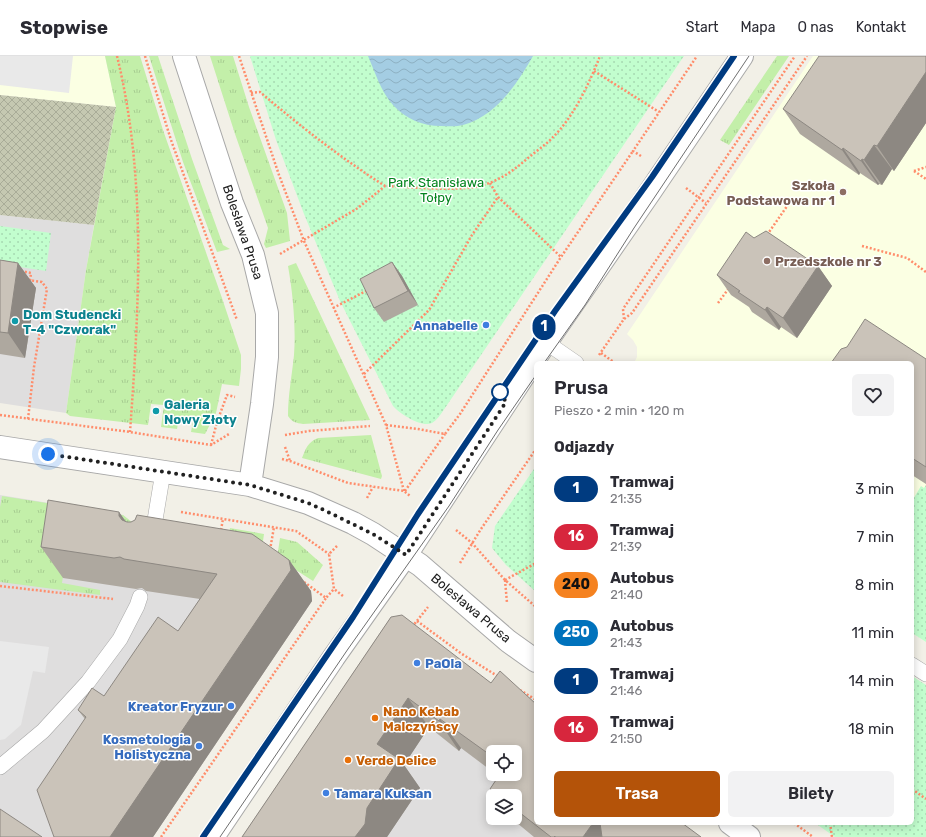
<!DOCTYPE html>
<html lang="pl">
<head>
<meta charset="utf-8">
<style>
  :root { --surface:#fff; --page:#f2f2f3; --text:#2b2b33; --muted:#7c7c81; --line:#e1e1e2; --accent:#b45309 }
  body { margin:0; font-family:Rubik,sans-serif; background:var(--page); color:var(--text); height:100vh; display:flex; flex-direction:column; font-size:15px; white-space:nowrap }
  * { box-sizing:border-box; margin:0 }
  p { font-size:13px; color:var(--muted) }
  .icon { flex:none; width:22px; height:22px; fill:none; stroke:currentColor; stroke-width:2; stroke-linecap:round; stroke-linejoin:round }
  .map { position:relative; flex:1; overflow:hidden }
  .sheet { position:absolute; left:534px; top:305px; width:380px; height:464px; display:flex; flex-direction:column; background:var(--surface); border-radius:6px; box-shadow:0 2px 10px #0003 }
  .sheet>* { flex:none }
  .badge { padding:0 8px; border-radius:13px; font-size:14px; line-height:26px }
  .buttons { position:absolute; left:486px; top:689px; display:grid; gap:8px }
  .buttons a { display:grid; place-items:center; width:36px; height:36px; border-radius:6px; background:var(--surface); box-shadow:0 2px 10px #0003; font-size:20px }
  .you { position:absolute; width:20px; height:20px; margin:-10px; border:3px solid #fff; border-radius:50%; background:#1a73e8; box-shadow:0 0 0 6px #1a73e833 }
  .map>.badge { position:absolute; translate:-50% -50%; box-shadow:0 0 0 2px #fff }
  h2 { padding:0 20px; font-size:15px; line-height:36px }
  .round { display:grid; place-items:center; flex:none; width:42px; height:42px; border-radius:6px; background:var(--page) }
  .head { display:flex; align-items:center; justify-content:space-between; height:68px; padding:0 20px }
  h1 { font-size:19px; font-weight:600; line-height:30px }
  .action { display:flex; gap:8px; margin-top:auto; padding:8px 20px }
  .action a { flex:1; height:46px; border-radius:6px; background:var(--accent); color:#fff; font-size:16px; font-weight:600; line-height:46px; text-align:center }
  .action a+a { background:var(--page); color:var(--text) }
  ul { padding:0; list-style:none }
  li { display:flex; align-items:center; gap:12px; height:48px; padding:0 20px }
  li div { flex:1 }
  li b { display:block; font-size:15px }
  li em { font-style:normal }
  li .badge { min-width:44px; font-weight:700; text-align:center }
  header { display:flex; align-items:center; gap:24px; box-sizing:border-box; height:56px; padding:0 20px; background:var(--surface); border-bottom:1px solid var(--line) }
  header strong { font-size:19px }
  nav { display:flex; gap:22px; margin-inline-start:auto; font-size:14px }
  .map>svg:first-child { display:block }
  .residential { fill:#dfdede; fill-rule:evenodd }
  .education { fill:#fbffe3 }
  .construction { fill:url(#construction-cross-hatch) }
  .grass { fill:url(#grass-tufts) }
  .park { fill:url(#park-dots) }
  .parking { fill:#e9e9e9 }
  .water { fill:url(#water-waves) }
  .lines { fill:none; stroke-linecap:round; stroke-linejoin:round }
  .service-casing { stroke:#a8a8a8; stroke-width:16 }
  .minor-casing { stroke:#a8a8a8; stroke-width:24 }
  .tertiary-casing { stroke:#a8a8a8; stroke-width:24 }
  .path { stroke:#ff8d6b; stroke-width:2.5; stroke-dasharray:2 2; stroke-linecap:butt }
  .service { stroke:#fff; stroke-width:15 }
  .minor { stroke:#fff; stroke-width:22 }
  .tertiary { stroke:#fff; stroke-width:22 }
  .tram { stroke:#6f6f6f; stroke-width:1 }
  .wall { fill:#aea89f }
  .shaded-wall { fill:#8d8882 }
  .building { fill:#cac3b9; stroke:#8d8882 }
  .line-casing { stroke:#fff; stroke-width:9 }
  .line { stroke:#003b80; stroke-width:6 }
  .walk { stroke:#212121; stroke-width:4; stroke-dasharray:0 7.2 }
  .education-dot { fill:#8d6e63; stroke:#fff; stroke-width:1.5 }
  .culture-dot { fill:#0f9aa8; stroke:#fff; stroke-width:1.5 }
  .shop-dot { fill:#3f7fe0; stroke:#fff; stroke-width:1.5 }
  .stop-dot { fill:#fff; stroke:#003b80; stroke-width:2 }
  .food-dot { fill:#e8710a; stroke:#fff; stroke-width:1.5 }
  .labels { text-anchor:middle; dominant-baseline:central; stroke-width:3; stroke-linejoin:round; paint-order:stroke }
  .park-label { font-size:13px; fill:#03851e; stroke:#fff }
  .education-label { font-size:13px; font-weight:bold; fill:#785e54; stroke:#fff; text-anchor:end }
  .street-label { font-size:13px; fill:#212121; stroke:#fff }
  .culture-label { font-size:13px; font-weight:bold; fill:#0d838f; stroke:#fff; text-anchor:start }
  .shop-label { font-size:13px; font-weight:bold; fill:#366cbe; stroke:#fff; text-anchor:end }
  .food-label { font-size:13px; font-weight:bold; fill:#c56008; stroke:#fff; text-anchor:start }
</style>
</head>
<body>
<header>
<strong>Stopwise</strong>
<nav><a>Start</a><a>Mapa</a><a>O nas</a><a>Kontakt</a></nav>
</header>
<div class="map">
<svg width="926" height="781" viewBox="0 0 926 781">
  <defs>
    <pattern id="construction-cross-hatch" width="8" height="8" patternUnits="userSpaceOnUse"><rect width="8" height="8" fill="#c5c8b1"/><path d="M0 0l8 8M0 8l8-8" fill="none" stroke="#a9ac98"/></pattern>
    <pattern id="grass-tufts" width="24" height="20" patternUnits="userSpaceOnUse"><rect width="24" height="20" fill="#c3efa9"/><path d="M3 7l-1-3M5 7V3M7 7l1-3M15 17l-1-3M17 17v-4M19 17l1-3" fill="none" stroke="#a7cd91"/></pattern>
    <pattern id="park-dots" width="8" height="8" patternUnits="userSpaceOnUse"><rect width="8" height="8" fill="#c2fece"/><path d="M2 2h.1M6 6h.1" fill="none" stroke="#a6d9b1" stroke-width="1.8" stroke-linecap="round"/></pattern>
    <pattern id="water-waves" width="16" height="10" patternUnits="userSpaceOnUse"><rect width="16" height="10" fill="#a4cde3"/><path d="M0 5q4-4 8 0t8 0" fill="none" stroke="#8db0c2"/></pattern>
  </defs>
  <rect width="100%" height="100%" fill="#f2f0e7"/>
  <path class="residential" d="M0,159L94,169L86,214L66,357L0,347Z
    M0,439L123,459L133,467L312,545L153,781H0Z
    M412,591L513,656L536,767L682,781H283ZM493,696H515V718H493ZM493,740H515V762H493Z"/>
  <path class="education" d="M0,0H105L116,51L0,39Z
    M813,0H926V586L912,577V307H634L637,301V291L633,284L627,278Z"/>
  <path class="construction" d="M0,39L116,51L94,169L0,159Z"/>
  <path class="grass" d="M105,0H140L163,74L222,242L241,299V313L239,330L222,328L216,357L205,378L191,376L193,365L179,362L177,373L161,371L164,349L151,348L148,369L70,360L66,357L86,214L116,51Z
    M149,0H158L192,103L223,189L230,193L217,196L183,106Z
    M210,0H233L249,51L287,157L290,185L266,192L264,188L268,172L235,78Z
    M777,0H789L729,89L720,84Z
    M296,207L370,364L303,368C296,367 292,366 288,360C288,339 292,319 294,299C296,271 293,238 288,210Z
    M371,379L382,420L381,423L302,402C306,392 308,386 318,382Z
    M2,440L123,459L133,467L70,476L62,527L100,534V539L0,526V451Z
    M230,472L264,478L261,499L226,493Z
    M280,482L297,486L323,509L313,525L277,502Z"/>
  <path class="park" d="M250,0H684L443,355C440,359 437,364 432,367C422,372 400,358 393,350L340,245L304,158L276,84Z
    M0,170L51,177L46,215L0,208Z
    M536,410V536L506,509L492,492L495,470Z
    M926,429V586L912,577V445L921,430L924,432Z
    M912,620L926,629V781H835L815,767H912Z"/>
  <path class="parking" d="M0,0H73L69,37L0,29Z
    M0,585L49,591L45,617L33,615L21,669L5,683L0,684Z"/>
  <path class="water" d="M368,0H533C517,28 496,60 463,69C456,71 448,70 441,70C422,70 406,63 393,49C381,36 375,16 368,0Z"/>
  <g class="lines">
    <g class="service-casing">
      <path id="service" d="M547,287L576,307
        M152,482L163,416
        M912,609L926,618
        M0,711L43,675L88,626L120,583L137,550L140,541"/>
    </g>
    <g class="minor-casing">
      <path id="minor" d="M184,0L232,147L253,199L267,257V301L262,348L250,429
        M0,391L250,429L308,447L353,467L373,478L420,509L508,585L536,605
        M730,767L749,781"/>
    </g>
    <g class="tertiary-casing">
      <path id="tertiary" d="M213,781L334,601L406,499L538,298L650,136L742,0"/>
    </g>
    <path class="path" d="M117,0C147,123 139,251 130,376
      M145,0L171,84L237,264
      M239,0L279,119L304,185L386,369L404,435
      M594,15L659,56
      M251,37L260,36C300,70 341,102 385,130
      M641,100L633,95L697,0
      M914,115L926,123
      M914,115L926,111
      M490,127L498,141L561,201
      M686,132L706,147
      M767,179L792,143
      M862,190L907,202L926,216
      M280,198L358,152L385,130C412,131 449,135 475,131C496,127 512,116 528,102C536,95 546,89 553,81C573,62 590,26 600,0
      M21,215L31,217L30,225
      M718,247L729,232
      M333,252L368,234
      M624,263L623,253L795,0
      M601,297L615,307
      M599,299L624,263L632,257L807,0
      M364,318L429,254L472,179L498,141
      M0,359L130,376L211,389L229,378
      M28,363L34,311L47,233L42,226L28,224
      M386,369L418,373L445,378L460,358L561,201L633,95
      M285,379L309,375L370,370
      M211,389L217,366L227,339L235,341
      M285,391L290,405
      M282,403L290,405L348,427L404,435L410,440
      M405,435L445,378
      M367,442L373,431
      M181,456L296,475L329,498
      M221,474L223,463
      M456,474L472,487L505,524L536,551
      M337,490L329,498L334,533L343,540
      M270,494L274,471
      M460,507L481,473L536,393
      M505,524L507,547
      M505,524L536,507
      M304,526L326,542L334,533
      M0,530L113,543
      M417,565L462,598L499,621
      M412,571L428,551
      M520,634L536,644
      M912,733L926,743
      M794,767L813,781
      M830,767L832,781
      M161,781L326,542"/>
    <use href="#service" class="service"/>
    <use href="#minor" class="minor"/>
    <use href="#tertiary" class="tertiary"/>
    <path class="tram" d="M544,307L585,249L634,172L749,0
      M203,781L353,561L418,458L555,255L652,121L734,0
      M220,781L348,593L449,450L498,374L536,319"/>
  </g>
  <path class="wall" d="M926,0V67L894,115L892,113L882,129L879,128L878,129L860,117L859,119L800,78L783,53Z
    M754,182L818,210L832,230L797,282L781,271L779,274L752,256L749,251L731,239L717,219Z
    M0,204L18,207L36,232L25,302L0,298Z
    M392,206L402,220L418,249L384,266L374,252Z
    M926,303V428L912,419V307Z
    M119,456L126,466L289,504L311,535L312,545L153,781H54L85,663L78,654L104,640L178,575L200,543L146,535L142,532L136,533L63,522L41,491Z
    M391,561L491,627L536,767L701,781H534L511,762H515V740H495L490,733L499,720L496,718H515L493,696V716L461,692L459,695L429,671L404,709L420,732L387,781H242Z"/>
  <path class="shaded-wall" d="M926,16V67L894,115L877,90Z
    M874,89L892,113L882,129L864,104Z
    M843,92L860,117L859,119L842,94Z
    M862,103L879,128L878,129L861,105Z
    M392,206L402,220L418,249L408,235Z
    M18,207L36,232L25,302L8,277Z
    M818,210L832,230L797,282L783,262Z
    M767,251L781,271L779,274L765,254Z
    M119,456L141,487V492L119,460Z
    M289,504L311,535L312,545L153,781H110Z
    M408,642L429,671L404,709L420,732L387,781H355L367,752L377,688Z
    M440,663L461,692L459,695L439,665Z
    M593,767H604L614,781H583Z"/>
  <path class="building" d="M819,0H926V16L877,90L874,89L864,104L862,103L861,105L843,92L842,94L783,53Z
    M766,175L818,210L783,262L767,251L765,254L738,236L740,235L717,219L746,176L754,182Z
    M0,204L18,207L8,277L0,276Z
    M392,206L408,235L374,252L360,223Z
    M865,263L926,303V411L912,402V307H831L841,293L847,291Z
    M48,444L119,456V460L122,464L127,466H131L135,464L137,459L252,478L289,504L291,514L110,781H54L37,734L86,661L78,654L92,632L104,640L158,561L178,575L217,518L124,503L120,501L114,502L41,491Z
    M402,559L491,627L500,615L536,648V767H593L583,781H555V780L554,781H551L515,753V740H499L490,733L500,718H515V696H493V701L440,663L439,665L408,642L377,688L399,703L367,752L365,768L355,781H242L391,561Z
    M0,753L42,781H0Z
    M600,767H682L701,781H602Z"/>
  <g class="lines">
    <g class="line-casing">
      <path id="line" d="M203,781L353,561L418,458L555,255L652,121L734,0"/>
    </g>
    <use href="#line" class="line"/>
    <path class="walk" d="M48,398L250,429L308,447L324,454L373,478L406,499L506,346L500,336"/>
  </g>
  <g class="education-dot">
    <circle cx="843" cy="136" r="4"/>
    <circle cx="767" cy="205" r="4"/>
  </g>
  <g class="culture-dot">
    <circle cx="15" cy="265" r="4"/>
    <circle cx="156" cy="355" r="4"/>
  </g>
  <g class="shop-dot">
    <circle cx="486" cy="269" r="4"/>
    <circle cx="417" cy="607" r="4"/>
    <circle cx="231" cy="650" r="4"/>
    <circle cx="199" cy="690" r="4"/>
    <circle cx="326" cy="737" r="4"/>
  </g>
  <circle class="stop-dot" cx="500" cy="336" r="8"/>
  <g class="food-dot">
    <circle cx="375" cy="662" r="4"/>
    <circle cx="348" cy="704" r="4"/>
  </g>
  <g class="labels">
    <g class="park-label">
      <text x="436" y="126">Park Stanisława<tspan x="436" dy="15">Tołpy</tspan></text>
    </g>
    <g class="education-label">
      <text x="835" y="129">Szkoła<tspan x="835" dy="15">Podstawowa nr 1</tspan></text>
      <text x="775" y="205" text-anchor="start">Przedszkole nr 3</text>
    </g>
    <g class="street-label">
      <text transform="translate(243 176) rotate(71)">Bolesława Prusa</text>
      <text transform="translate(471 552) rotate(40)">Bolesława Prusa</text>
    </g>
    <g class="culture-label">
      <text x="23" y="258">Dom Studencki<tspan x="23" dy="15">T-4 "Czworak"</tspan></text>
      <text x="164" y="348">Galeria<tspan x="164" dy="15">Nowy Złoty</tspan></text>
    </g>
    <g class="shop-label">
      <text x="478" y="269">Annabelle</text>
      <text x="425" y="607" text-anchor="start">PaOla</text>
      <text x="223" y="650">Kreator Fryzur</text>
      <text x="191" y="683">Kosmetologia<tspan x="191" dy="15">Holistyczna</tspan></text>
      <text x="334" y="737" text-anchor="start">Tamara Kuksan</text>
    </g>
    <g class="food-label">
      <text x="383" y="655">Nano Kebab<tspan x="383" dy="15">Malczyńscy</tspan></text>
      <text x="356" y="704">Verde Delice</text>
    </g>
  </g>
</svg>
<div class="buttons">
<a><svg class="icon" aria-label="locate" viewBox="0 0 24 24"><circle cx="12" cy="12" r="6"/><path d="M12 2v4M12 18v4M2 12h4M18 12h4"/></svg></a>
<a><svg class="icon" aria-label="layers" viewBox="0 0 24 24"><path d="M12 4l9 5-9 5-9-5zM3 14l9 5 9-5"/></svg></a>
</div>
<div class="you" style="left:48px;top:398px"></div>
<b class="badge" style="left:544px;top:271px;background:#003b80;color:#fff">1</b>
<section class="sheet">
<div class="head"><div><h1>Prusa</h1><p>Pieszo · 2 min · 120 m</p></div><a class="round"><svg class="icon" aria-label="heart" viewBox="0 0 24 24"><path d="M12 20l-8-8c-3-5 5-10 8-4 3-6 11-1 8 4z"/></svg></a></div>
<h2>Odjazdy</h2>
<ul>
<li><span class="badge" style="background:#003b80;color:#fff">1</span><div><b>Tramwaj</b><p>21:35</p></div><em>3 min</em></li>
<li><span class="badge" style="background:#d7263d;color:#fff">16</span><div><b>Tramwaj</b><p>21:39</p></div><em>7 min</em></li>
<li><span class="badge" style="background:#f58220;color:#111">240</span><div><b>Autobus</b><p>21:40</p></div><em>8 min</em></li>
<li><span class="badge" style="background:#0072bc;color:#fff">250</span><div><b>Autobus</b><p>21:43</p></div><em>11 min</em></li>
<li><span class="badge" style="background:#003b80;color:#fff">1</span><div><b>Tramwaj</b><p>21:46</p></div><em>14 min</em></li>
<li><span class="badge" style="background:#d7263d;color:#fff">16</span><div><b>Tramwaj</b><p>21:50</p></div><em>18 min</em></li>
</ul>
<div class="action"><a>Trasa</a><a>Bilety</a></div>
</section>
</div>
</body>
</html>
